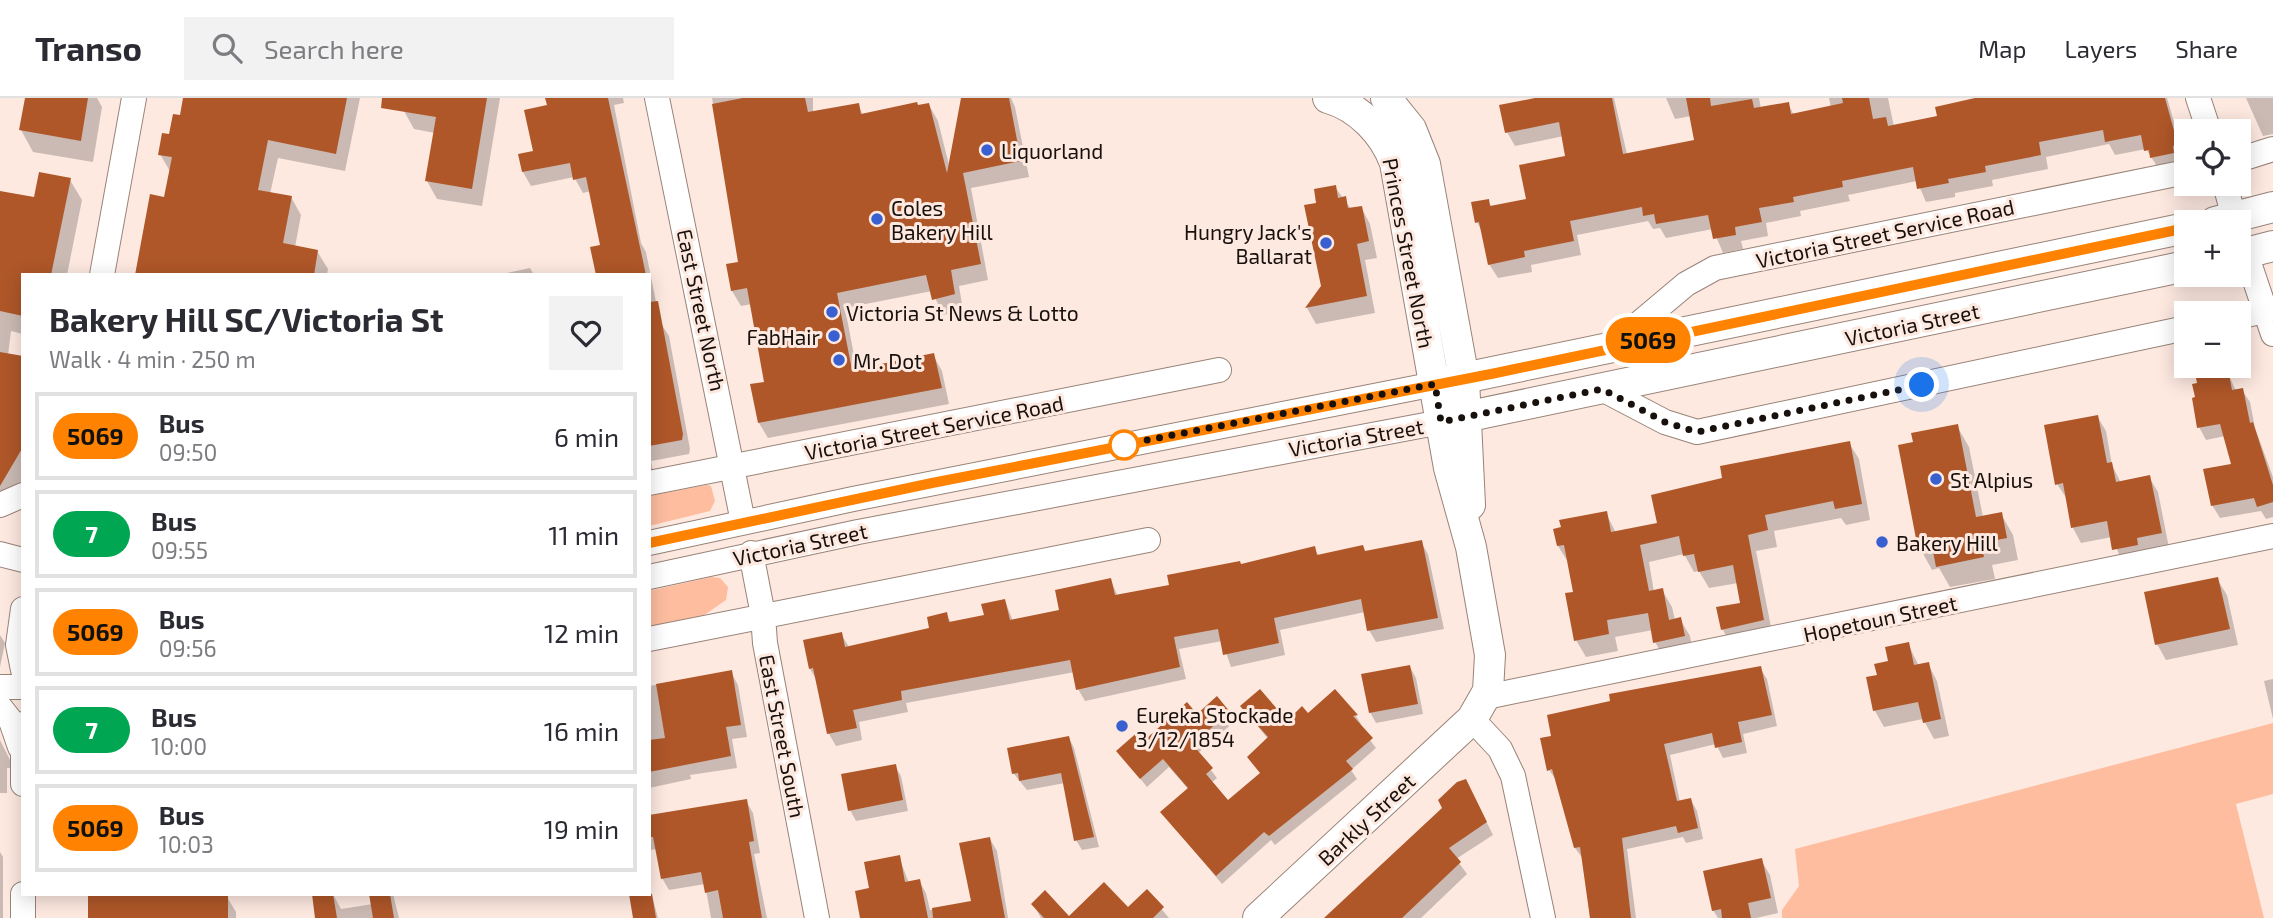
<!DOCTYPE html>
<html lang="en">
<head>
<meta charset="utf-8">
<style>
  :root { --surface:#fff; --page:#f2f2f3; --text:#2b2b33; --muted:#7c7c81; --line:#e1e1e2 }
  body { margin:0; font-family:"Exo 2",sans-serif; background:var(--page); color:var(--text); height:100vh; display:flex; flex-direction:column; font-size:26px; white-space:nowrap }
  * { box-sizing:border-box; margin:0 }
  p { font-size:23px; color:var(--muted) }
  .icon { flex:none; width:38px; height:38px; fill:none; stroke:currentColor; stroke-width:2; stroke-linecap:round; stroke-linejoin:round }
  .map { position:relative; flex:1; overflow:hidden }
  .sheet { position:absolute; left:21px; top:175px; width:630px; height:623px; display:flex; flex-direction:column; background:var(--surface); border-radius:0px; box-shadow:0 4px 18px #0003 }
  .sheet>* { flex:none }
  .badge { padding:0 14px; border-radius:23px; font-size:24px; line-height:46px }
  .tools { position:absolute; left:2174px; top:21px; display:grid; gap:14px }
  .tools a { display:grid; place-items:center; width:77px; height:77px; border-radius:0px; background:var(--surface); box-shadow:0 4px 18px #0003; font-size:35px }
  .you { position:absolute; width:35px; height:35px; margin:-18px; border:5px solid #fff; border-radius:50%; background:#1a73e8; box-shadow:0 0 0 10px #1a73e833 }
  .map>.badge { position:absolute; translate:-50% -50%; box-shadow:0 0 0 4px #fff }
  .round { display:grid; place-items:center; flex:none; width:74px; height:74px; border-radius:0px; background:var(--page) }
  .overview { display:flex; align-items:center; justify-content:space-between; height:119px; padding:0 28px }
  h1 { font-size:33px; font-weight:700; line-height:52px }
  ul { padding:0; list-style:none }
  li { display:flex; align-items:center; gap:21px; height:88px; margin:0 14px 10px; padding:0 14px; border:4px solid var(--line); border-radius:0px }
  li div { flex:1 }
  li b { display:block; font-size:26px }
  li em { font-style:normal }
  li .badge { min-width:77px; font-weight:700; text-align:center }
  header { display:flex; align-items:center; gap:42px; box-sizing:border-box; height:98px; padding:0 35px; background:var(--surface); border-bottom:2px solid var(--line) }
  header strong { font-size:33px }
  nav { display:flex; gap:38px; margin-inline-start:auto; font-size:24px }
  .search { width:490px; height:63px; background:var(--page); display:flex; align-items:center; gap:18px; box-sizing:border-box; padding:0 24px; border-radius:0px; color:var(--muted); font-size:26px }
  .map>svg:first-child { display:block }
  .green { fill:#febd9f }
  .shadow { fill:#0003 }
  .building { fill:#af5729 }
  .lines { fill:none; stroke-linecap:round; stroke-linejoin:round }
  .minor-casing { stroke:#998378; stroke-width:26 }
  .major-casing { stroke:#998378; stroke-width:32 }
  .minor { stroke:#fff; stroke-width:24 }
  .major { stroke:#fff; stroke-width:30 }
  .line-casing { stroke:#fff; stroke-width:16 }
  .line { stroke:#ff8200; stroke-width:10 }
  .walk { stroke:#18100c; stroke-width:7; stroke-dasharray:0 12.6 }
  .poi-dot { fill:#3960d1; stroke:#fde9e0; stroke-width:2.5 }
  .stop-dot { fill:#fff; stroke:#ff8200; stroke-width:3.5 }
  .labels { text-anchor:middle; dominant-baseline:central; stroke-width:6; stroke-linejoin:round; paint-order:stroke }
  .poi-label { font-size:21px; fill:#18100c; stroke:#fde9e0; text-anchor:start }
  .street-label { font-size:21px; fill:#18100c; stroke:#fde9e0 }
</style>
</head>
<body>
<header>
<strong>Transo</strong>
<div class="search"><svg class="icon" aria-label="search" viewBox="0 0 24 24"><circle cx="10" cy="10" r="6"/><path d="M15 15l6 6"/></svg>Search here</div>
<nav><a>Map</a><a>Layers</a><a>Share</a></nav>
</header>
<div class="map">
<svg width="2273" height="820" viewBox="0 0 2273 820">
  <rect width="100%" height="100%" fill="#fde9e0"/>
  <path class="green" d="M707,387L711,388L715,403L710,413L649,428V398Z
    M711,479L720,480L728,489L726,502L697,522L649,531V493Z
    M2273,625V696L2236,706L2264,820H1782V812L1799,788L1795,751Z"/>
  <path class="shadow" d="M26,0H97L102,9L93,64L33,54L21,32Z
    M185,0H360L345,73L278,60L270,96L291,99L301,117L295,149L317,153L328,171L327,177H137L165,101L171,75L160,56L181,19Z
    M405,0H500L482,108L437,101L427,83L435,35L414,31L404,13Z
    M547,0H623L624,5L614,7L641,145L646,154L660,224L669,238L690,351L689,356L651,363L654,379L649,380V177H597L602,148L591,93L583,95L574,79L531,88L523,74L520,58L535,55L549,8Z
    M712,0H813V15L858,7L863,17L929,7L938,23L950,71L962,0H1011L1015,9L1029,79L971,90L988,182L959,188L963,212L943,217L932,193L845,210L857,273L933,257L942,273L949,306L768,340L759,325L766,285L752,206L741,208L732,193L740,165Z
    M1552,0H1614L1627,56L1696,44L1691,18L1675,21L1666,0H1759L1761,11L1788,6L1794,17L1831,10L1829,0H1888L1894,29L1939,20L1977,0H2167L2185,61L2179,62L2181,69L2160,73L2146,51L2115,57L2109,46L2046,59L2048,71L1992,82L1993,88L1955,95V99L1926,104L1917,83L1848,97L1850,103L1800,113L1801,118L1766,125L1768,138L1741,143L1743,151L1723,155L1713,131L1666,140L1660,130L1653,131L1648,123L1577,137L1581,157L1531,167L1532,174L1498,180L1489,166L1483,136L1477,124L1488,103L1492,109L1528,103L1568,60L1564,38L1515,48L1507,34Z
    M2246,0H2273V36L2263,38Z
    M70,82L82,102L67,177H23V236L11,233L8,257L23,260V390L0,398V95L35,102Z
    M1335,89L1351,111L1361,109L1370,126L1377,160L1365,162L1375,215L1316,226L1307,210L1322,189L1319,106Z
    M530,170L534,177H507V175Z
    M2227,273L2236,293L2242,292L2250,304L2255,330L2273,379V419L2266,421L2261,413L2220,420L2212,407L2233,367L2225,338L2206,342L2199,329Z
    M2097,318L2106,333L2112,367L2121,385L2149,379L2158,394L2169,450L2123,466L2112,439L2081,445L2073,430L2067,401L2057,386Z
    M1957,328L1969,349L1983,419L2001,416L2013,437L2018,462L1992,467L1995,481L1950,489L1939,470L1932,472L1920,450L1915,346Z
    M1849,345L1859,361L1870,422L1846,427L1841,420L1774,433L1777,449L1756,453L1773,539L1732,548L1723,532L1718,510L1742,506L1738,485L1709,490L1699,473L1694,474L1684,456L1649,464L1654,494L1662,492L1672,509L1675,522L1680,521L1690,538L1693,554L1665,561L1655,544L1653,532L1615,539L1618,553L1586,559L1576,542L1575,495L1568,464L1558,448L1606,415L1616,435L1659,427L1724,381Z
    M1421,444L1428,456L1444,531L1376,544L1369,532L1365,514L1280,532L1285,557L1231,569L1222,543L1179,551L1186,581L1085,603L1078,591L1075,574L906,605L908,614L859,624L862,642L836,648L829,636L818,584L810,571L805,544L841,536L849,549L931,531L946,516L952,526L986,519L1005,503L1013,523L1061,513L1111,482L1118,499L1171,488L1314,450L1319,458L1366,455Z
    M2217,481L2227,497L2238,547L2166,562L2157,546Z
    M0,537L5,545L0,569Z
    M1908,546L1919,568L1928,566L1937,583L1949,638L1934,641L1923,621L1884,629L1875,613L1868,581L1879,578Z
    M1410,569L1416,580L1423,616L1376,625L1370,614Z
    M1760,570L1767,581L1777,628L1743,636L1747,655L1723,660L1716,646L1670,657L1680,704L1691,702L1697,713L1703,741L1686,745L1683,739L1627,751L1636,820H1590L1583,761L1575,750L1557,683L1549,672Z
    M731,574L738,587L747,639L732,641L737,670L690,677L691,681L649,690V588Z
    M2273,581V621L2264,583Z
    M1334,594L1356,618L1361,626L1359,627L1376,650L1351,672L1357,681L1275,747L1271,742L1222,786L1162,715L1189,692L1169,669L1147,689L1118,653L1197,618L1229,615L1234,624L1198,655L1217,680L1211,685L1228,705L1261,676L1249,659L1268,641L1242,609L1277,614L1290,622L1308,617Z
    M1069,640L1074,650L1099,749L1082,752L1076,742L1065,685L1027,692L1014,676L1009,652Z
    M0,642L14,670H7V695H0Z
    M895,668L901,678L908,713L856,723L850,712Z
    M1472,695L1493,737L1456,761L1467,776L1421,820H1328Z
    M746,703L753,715L760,755L754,756L767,820H711L705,786L669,792L662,780L657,751L649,752V719Z
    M990,741L997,753L1008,820H862L871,792L899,759L909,785L919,783L926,795L930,812L973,805Z
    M0,754L3,759V820H0Z
    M1761,762L1770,777L1778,815L1756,820H1718L1713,812Z
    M650,790L658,820H635L649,796Z
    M1147,794L1169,820H1041L1033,806L1069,820L1128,812Z
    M90,796H215L227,799L236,814V820H90Z
    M333,796L341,811L373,806L371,796H393L399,820H317Z"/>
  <path class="building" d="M25,0H88L81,43L19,32Z
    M183,0H347L336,56L268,42L258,92L292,98L283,145L318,152L314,177H135L150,96L164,99L172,59L158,57L162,35L169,36L173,16L180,17Z
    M382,0H487L472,91L425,83L436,19L381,10Z
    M545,0H608L646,177H596L590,149L600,147L586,79L573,82L570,65L522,74L518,56L533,53L524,12L547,7Z
    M743,0H805L808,14L859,5L861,16L917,4L918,7L929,5L947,75L961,0H1009L1021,63L963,75L981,166L951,172L955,196L932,202L926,177L837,195L852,272L934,255L942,290L758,325L750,286L764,284L747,190L731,193L726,166L738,164L712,6Z
    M1535,0H1612L1623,56L1694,42L1686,0H1710L1711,8L1752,1L1754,10L1789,4L1791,16L1843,5L1842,0H1869L1873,21L1886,19L1888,28L1937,18L1935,9L1975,0H2165L2178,47L2173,48L2174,55L2150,60L2149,52L2144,53L2141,37L2105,44L2103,32L2039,44L2041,57L1985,68L1986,74L1948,81L1949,85L1917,91L1913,69L1842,83L1843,89L1793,99L1794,104L1759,110L1762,124L1735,129L1736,137L1713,141L1708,117L1656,126L1654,116L1643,118L1642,109L1570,123L1574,143L1524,153L1525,159L1488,167L1479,124L1475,125L1471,104L1489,101L1490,108L1526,101L1519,67L1565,58L1559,24L1505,35L1499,7Z
    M39,74L71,80L51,177H23V218L0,213V93L34,99Z
    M1336,87L1338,100L1346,98L1348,110L1362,108L1369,143L1357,146L1367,198L1305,210L1321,188L1304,107L1316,105L1314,91Z
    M658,203L683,336L682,342L649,348V204Z
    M0,254L23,258V349L0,388Z
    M2212,271L2213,274L2228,271L2232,292L2243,290L2250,325L2253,324L2273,387V404L2257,409L2254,400L2211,408L2203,371L2231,366L2220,326L2197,330L2192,300L2195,299L2192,286L2197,285L2195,275Z
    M2098,317L2107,365L2112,364L2116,384L2150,377L2162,435L2137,440L2138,447L2112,452L2107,423L2071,430L2063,385L2055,387L2044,327Z
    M1958,326L1976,419L2002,414L2007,440L1981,445L1984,459L1936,469L1932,448L1918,451L1898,347L1913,344L1911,335Z
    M1850,343L1862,406L1835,411L1833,403L1765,417L1768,432L1748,437L1764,522L1721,532L1716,509L1740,505L1733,467L1698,474L1694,456L1683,458L1679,438L1640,447L1649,493L1663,490L1669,522L1681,519L1685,538L1653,545L1648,515L1607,522L1609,536L1574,543L1565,495L1573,494L1564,447L1557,448L1553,431L1561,429L1559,422L1607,413L1611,434L1657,425L1651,397L1722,380L1720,368Z
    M1422,442L1438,520L1367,533L1361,501L1274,520L1279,545L1223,557L1218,531L1174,539L1180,569L1076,592L1070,562L901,593L902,602L853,612L857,630L827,636L813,570L809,571L803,542L842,534L845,549L929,530L927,519L947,514L949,524L984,517L981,506L1005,501L1010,522L1059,512L1055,492L1111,480L1115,497L1169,487L1167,477L1240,463L1241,466L1315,448L1317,457L1363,447L1365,453Z
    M2218,479L2230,531L2155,547L2144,494Z
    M1909,544L1914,567L1929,564L1941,621L1923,625L1918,604L1873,613L1866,579L1877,577L1874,566L1888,563L1885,549Z
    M1410,567L1418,606L1369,615L1361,576Z
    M1761,568L1772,617L1738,624L1742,644L1715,650L1712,635L1664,646L1677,703L1691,700L1698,730L1678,735L1676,728L1622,740L1631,820H1590L1580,749L1574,750L1552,671L1547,673L1540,640L1551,638L1547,617L1610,603L1609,596Z
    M732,572L741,627L726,629L731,658L649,674V642L665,640L656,586Z
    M1260,591L1278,612L1281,609L1290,620L1302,608L1308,615L1335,591L1358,617L1353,618L1373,640L1346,663L1353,671L1269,738L1264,734L1216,778L1160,714L1188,690L1163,661L1140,681L1116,653L1140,632L1147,640L1187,604L1197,616L1217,598L1230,614L1192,646L1213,670L1206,676L1228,702L1260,675L1247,659L1268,639L1240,608Z
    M1069,638L1094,739L1074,743L1061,675L1019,683L1018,675L1012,676L1007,650Z
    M896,666L903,702L848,713L841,676Z
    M1466,681L1487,724L1449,750L1461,764L1402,820H1324L1442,710L1438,702L1457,684Z
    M747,701L754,743L749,744L762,820H723L718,792L705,795L701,774L661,781L653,739H649V717Z
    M990,739L1005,820H933L932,810L971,803L959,745Z
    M900,757L905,784L920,781L928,820H860L855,793L869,790L864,764Z
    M1762,760L1771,800L1748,805L1751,820H1722L1721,811L1712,813L1703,773Z
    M1104,784L1128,809L1147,791L1164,809L1153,820H1044L1031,806L1045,792L1069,818Z
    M88,796L228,797V820H88Z
    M312,796H333L337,820H315Z
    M369,796H390L394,820H373Z
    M629,796H652L656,820H633Z"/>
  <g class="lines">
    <g class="minor-casing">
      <path id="minor" d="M657,0L743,424
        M2198,0L2209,33
        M2238,62L2273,51
        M2225,86L2234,120
        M2246,156L2273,236
        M102,177L134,0
        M2238,219L2273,211
        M1611,249L1686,186L1715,170L2186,74
        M1602,291L1665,324L1697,334L2186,230
        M649,385L1219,272
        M0,407L23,397
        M649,445L853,401L1435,286
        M751,455L763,517L765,545L817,820
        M0,456L23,462
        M649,479L858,434L1441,324
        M23,511L18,547L23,572
        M649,541L1148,442
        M0,589H23
        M1486,599L2273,438
        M0,609L11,623L20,649
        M1472,621L1500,651L1513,678L1543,820
        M23,626V686
        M23,820V796"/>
    </g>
    <g class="major-casing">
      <path id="major" d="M1386,0L1411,31L1425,66L1464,281L1470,407
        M2215,124L2273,109
        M2238,157L2273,148
        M1435,286L2186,130
        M1441,324L2186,168
        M1258,820L1472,621L1488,593L1490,557L1471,449L1449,370L1395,65C1384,35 1359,9 1328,0"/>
    </g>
    <use href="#minor" class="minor"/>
    <use href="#major" class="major"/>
  </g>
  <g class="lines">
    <g class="line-casing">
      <path id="line" d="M649,445L932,385L1496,275L2186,130"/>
    </g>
    <use href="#line" class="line"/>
    <path class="walk" d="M1124,347L1117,348L1435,286L1441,324L1602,291L1665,324L1697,334L1922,287"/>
  </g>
  <g class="poi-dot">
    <circle cx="987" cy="52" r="7"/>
    <circle cx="877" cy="121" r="7"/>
    <circle cx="1326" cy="145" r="7"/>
    <circle cx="832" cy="214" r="7"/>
    <circle cx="834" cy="238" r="7"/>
    <circle cx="839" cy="262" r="7"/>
    <circle cx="1936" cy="381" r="7"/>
    <circle cx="1882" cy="444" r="7"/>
    <circle cx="1122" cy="628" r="7"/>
  </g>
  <circle class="stop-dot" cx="1124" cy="347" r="14"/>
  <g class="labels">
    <g class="poi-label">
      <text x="1001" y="52">Liquorland</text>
      <text x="891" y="109">Coles<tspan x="891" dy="24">Bakery Hill</tspan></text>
      <text x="1312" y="133" text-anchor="end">Hungry Jack's<tspan x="1312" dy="24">Ballarat</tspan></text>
      <text x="846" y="214">Victoria St News &amp; Lotto</text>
      <text x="820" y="238" text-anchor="end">FabHair</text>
      <text x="853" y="262">Mr. Dot</text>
      <text x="1950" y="381">St Alpius</text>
      <text x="1896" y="444">Bakery Hill</text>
      <text x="1136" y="616">Eureka Stockade<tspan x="1136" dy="24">3/12/1854</tspan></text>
    </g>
    <g class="street-label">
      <text transform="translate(1885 135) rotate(-12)">Victoria Street Service Road</text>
      <text transform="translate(1409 155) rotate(79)">Princes Street North</text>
      <text transform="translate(702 212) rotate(78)">East Street North</text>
      <text transform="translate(1912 226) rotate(-12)">Victoria Street</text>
      <text transform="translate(934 329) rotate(-11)">Victoria Street Service Road</text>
      <text transform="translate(1356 339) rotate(-10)">Victoria Street</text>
      <text transform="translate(800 446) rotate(-12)">Victoria Street</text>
      <text transform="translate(1880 520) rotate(-12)">Hopetoun Street</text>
      <text transform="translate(783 638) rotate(79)">East Street South</text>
      <text transform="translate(1366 721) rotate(-43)">Barkly Street</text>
    </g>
  </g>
</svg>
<div class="tools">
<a><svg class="icon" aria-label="locate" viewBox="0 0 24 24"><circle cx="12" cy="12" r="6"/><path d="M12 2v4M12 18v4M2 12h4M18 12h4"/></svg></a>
<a>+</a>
<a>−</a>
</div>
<div class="you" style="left:1922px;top:287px"></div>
<b class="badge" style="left:1648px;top:242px;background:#ff8200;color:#111">5069</b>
<section class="sheet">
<div class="overview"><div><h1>Bakery Hill SC/Victoria St</h1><p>Walk · 4 min · 250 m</p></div><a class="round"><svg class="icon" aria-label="heart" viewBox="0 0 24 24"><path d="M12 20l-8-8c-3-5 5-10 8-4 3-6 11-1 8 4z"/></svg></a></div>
<ul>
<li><span class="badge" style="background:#ff8200;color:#111">5069</span><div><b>Bus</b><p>09:50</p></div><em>6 min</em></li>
<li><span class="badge" style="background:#00a651;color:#fff">7</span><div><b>Bus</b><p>09:55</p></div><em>11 min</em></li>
<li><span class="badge" style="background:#ff8200;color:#111">5069</span><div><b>Bus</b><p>09:56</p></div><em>12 min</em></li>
<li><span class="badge" style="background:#00a651;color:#fff">7</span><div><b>Bus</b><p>10:00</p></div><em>16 min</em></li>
<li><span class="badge" style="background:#ff8200;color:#111">5069</span><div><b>Bus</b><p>10:03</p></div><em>19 min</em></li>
</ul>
</section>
</div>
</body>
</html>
